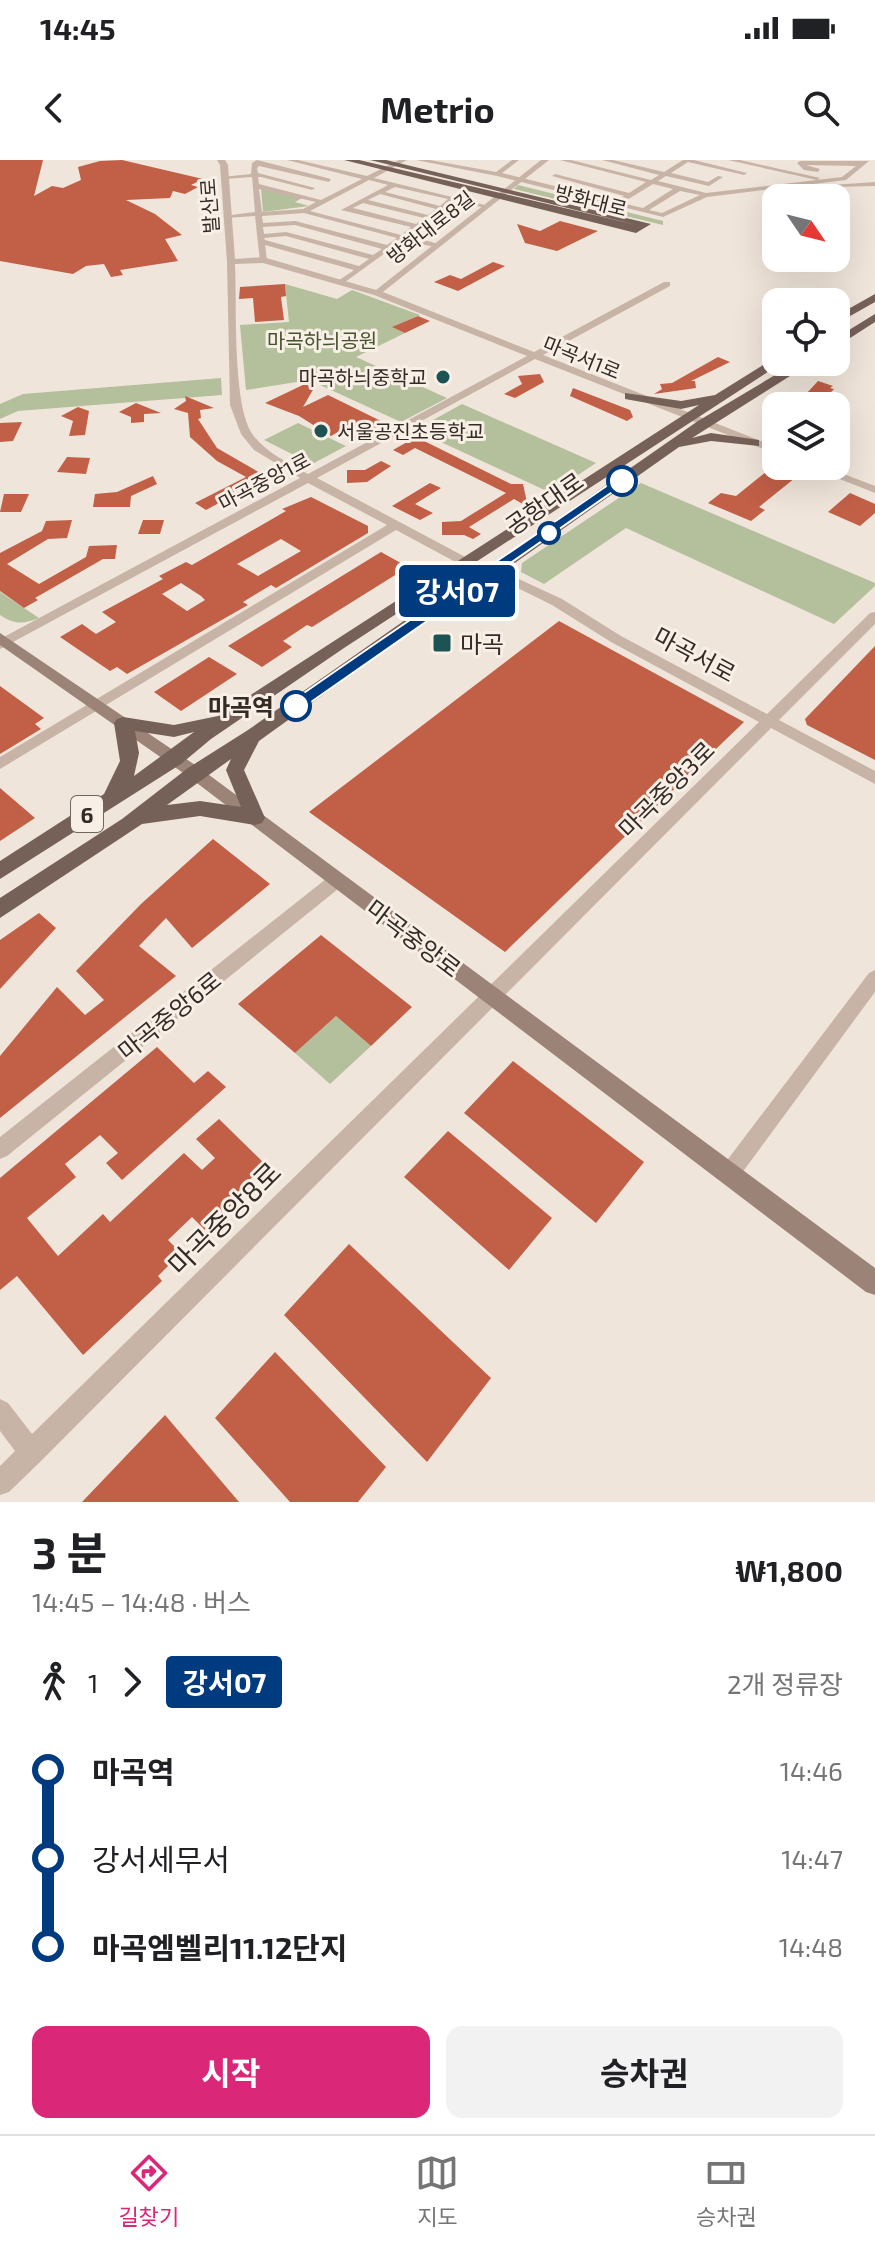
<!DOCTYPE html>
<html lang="ko">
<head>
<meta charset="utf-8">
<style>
  :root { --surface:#fff; --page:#f2f2f2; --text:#202124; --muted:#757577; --line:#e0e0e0; --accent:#db2777 }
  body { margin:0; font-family:"Exo 2","Noto Sans KR",sans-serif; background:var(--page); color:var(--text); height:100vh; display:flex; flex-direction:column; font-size:30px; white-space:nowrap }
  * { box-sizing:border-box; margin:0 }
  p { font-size:26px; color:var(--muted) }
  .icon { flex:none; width:44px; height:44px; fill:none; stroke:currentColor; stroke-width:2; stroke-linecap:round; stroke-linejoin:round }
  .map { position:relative; height:1342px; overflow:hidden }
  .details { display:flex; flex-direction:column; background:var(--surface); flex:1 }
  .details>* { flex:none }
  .badge { padding:0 16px; border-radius:6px; font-size:28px; line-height:52px }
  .needle { width:52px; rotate:125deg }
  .buttons { position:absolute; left:762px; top:24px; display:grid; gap:16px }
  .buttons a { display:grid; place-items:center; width:88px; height:88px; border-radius:16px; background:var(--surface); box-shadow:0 8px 32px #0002; font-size:40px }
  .map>.badge { position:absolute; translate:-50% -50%; box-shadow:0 0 0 4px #fff }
  .legs { display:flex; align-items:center; gap:12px; height:88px; padding:0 32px; font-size:26px }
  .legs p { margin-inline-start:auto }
  .summary { display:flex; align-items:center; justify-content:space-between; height:136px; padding:0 32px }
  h1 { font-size:44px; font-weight:700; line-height:60px }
  .action { display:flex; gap:16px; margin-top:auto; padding:16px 32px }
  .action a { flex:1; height:92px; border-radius:16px; background:var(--accent); color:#fff; font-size:32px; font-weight:700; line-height:92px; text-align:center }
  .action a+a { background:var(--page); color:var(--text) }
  ul { padding:0 32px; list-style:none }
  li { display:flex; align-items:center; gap:28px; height:88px; font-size:30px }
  li i { display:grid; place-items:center; width:12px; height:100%; margin:0 10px; background:currentColor }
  li i::after { content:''; width:20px; height:20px; margin:-10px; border:6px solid; border-radius:50%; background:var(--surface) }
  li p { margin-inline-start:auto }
  li:first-child i { background:linear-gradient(#0000 50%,currentColor 0) }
  li:last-child i { background:linear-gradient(currentColor 50%,#0000 0) }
  .status { display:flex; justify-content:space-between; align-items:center; height:56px; padding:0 40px; background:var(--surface); direction:ltr }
  .status svg { height:22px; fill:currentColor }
  header { display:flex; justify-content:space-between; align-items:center; height:104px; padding:0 32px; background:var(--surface); font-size:36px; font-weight:700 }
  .tabs { display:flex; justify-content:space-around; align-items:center; height:112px; border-top:2px solid var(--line); background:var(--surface); font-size:22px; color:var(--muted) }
  .tabs a { display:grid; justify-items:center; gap:4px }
  .tabs .active { color:var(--accent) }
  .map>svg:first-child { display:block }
  .green { fill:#b4bf9b }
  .building { fill:#c15f47; fill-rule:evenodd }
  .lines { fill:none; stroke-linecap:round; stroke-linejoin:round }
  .minor { fill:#c8b4a6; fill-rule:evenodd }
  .tertiary { fill:#c8b4a6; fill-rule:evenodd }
  .secondary { fill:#9b8378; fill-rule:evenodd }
  .primary { fill:#766158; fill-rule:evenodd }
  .line-1 { fill:#003b80; stroke:#fff; stroke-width:2 }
  .poi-dot { fill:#1e5354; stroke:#f8efe6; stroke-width:3 }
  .stop-1-dot { fill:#fff; stroke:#003b80; stroke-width:4 }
  .labels { text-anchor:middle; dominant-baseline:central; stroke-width:6; stroke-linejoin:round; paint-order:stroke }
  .far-street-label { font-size:20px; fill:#342b27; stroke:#f8efe6 }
  .far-park-label { font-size:20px; fill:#45522c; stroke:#f8efe6 }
  .far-poi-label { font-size:20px; fill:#342b27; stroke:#f8efe6; text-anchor:end }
  .shield { fill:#f8efe6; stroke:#6f6660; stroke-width:2 }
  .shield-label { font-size:22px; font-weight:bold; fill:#342b27 }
  .street-label { font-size:24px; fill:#342b27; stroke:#f8efe6 }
  .poi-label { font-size:24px; fill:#342b27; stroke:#f8efe6; text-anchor:start }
  .stop-label { font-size:24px; font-weight:bold; fill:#342b27; stroke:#f8efe6; text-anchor:end }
  .near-street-label { font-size:28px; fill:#342b27; stroke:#f8efe6 }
</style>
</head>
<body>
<div class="status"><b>14:45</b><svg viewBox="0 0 49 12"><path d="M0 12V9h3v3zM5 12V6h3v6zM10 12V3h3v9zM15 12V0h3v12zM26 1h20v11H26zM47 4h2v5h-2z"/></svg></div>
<header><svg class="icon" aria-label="back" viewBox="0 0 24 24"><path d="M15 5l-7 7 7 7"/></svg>Metrio<svg class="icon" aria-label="search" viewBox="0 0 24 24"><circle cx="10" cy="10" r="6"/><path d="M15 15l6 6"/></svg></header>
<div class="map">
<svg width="875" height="1342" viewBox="0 0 875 1342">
  <rect width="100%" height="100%" fill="#f0e5da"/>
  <path class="green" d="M518,25L663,61V65L514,29Z
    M261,28L302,38L295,42L309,46L263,52Z
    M285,124L337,139L352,130L420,155L393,167L405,173L356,197L447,238L401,262L309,220L246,230L240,165L289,162Z
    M221,218L222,235L18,251L0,259V244L23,234Z
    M462,244L596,303L551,333L415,270Z
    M298,263L346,286L312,304L264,280Z
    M641,323L875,423V426L834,464L626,368L544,424L521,412L522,403Z
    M0,432L39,458C23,464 15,465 0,455Z
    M336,856L371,886L330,924L295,893Z"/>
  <path class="building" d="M0,0H43L34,36L52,26L63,28L81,20L78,7L100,1L122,0L203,19L191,25L198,27L185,34L173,31L170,38L126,40L155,54L182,75L165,79L178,101L120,110L123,115L111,117L104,104L86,106L73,114L0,101Z
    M560,61L598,71L557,91L525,83L517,64L540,71Z
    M493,102L505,106L458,131L434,122L450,115L461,119Z
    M285,124L286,136L281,137L284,160L255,162L253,138L239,139L240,127Z
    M418,156L430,161L405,173L392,167Z
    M718,197L730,202L691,221H695L696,228L654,234L662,229L660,224L672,223Z
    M540,214L544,222L515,238L504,234L522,224L518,216Z
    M818,221L833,226L830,228L834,229L818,246H795Z
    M305,224L314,228L303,247L328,235L387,264L356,280L338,272L331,276L299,256L265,243Z
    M573,228L630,250L633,257L627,261L570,236Z
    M185,236L214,248L200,250L201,258L198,259L217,288L267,317L206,350L195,343L246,317L217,301L190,277L188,253L174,249L186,241Z
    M136,243L161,253L144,254V262L131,263V257L119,252Z
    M78,247L89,251L85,275L69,276L73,261L61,256Z
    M22,262L13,281L0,282V263Z
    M416,277L511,324H523L528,347L514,339L469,367L481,374L473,379L464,375H442V362L461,361L506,333L415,288L403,295L393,290Z
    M67,297L90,298L86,314L57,312Z
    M381,301L391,306L367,322L347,323V310H365Z
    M771,308L795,318L759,347L765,350L751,361L708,343L721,333L736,336Z
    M153,316L157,324L131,336L130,347H93L95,334L117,332Z
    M430,323L441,328L415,344L433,353L420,360L392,346Z
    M850,333L875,344V353L860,366L828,352Z
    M4,334H29L21,352H0Z
    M311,337L368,366V373L276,428L271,425L243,442L248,445L127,514L117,507L110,511L60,477L82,464L96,474L116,462L102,452L163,419L159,416L186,402L192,405L286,351L282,349ZM281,379L301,391L258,416L237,404ZM181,423L201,436L205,440L187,451L162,434Z
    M72,360L67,378L48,379L7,404L39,424L86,397L89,386L117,385L115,399H103L35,438L38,440L24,448L0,431V393L42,371L46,361Z
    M143,360H164L160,374H138Z
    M381,392L408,407L312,467L307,465L283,481L292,487L262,507L228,486Z
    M559,461L744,562L505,792L309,652Z
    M875,486V600L807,565L805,559Z
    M209,497L237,514L181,551L154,532Z
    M0,526L44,558L35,564L41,569L0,594Z
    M0,628L35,658L0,681Z
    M213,679L270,724L192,788L166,758L139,786L176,816L0,958V896L57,827L85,855L104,840L76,811L141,744Z
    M39,753L56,768L0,829V780Z
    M321,775L412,847L371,886L336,856L295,893L238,844Z
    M157,887L194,923L208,911L226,927L122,1020L106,1003L118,993L100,975L65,1004L76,1017L27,1058L58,1096L103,1054L110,1062L184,993L202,1010L215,998L196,979L219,959L266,1005L245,1024L249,1028L205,1070L192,1057L168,1080L181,1093L158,1116L162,1121L83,1195L17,1116L0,1130V1018Z
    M513,901L644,1002L596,1063L464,953Z
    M448,971L552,1058L509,1110L404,1017Z
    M349,1084L491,1218L427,1302L284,1155Z
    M275,1192L386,1307L358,1342H290L215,1258Z
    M165,1255L239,1342H82Z"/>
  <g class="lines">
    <path class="minor" d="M257,0L331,19L329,22L259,6L257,8L258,13L315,28L312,30L261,17H258L259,24L321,40L362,19L287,0H298L367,16L399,0H407L374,18L489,46L486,48L455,41L408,76L439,84V88L403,80L341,125H338V121L354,110L265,85L267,100L260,102L255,56L226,58L223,56L255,52L252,17L225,19L222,17L251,14L252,3ZM369,20L388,25L341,50L411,67L401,75L310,51ZM395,27L448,39L440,46L385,32ZM259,29L316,42L303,49L262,52ZM380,34L436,49L428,55L368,40ZM363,43L424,58L416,64L353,48ZM304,53L397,78L387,85L295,61L263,63L262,56ZM295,65L382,89L373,95L286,72L264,74L263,67ZM286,76L369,99L359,106L265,80L264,78Z
      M416,0H430L496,12L512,0H519L502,13L615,41L624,36L552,16L555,14L629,33L646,22L560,0H571L651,20L659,15L602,0H613L664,12L683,0H694L747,13L744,15L688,2L671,13L708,22L718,16L723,17L709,26L666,16L658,21L706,33L842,17L856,6L806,5L820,9L818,12L804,10L797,3L800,1H869L846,20L707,37L663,57L497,16ZM653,24L673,29L643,48L622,43ZM680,31L700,35L662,53L649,50Z
      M728,0H740L820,18L817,20Z
      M875,22V26L835,27L832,25Z"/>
    <path class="tertiary" d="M217,0H225L228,5L235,99L263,97L376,130L541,0H549L383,132L534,192L664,122H670V126L543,195L776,287V294L535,199L317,318L471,400V406H463L396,370L0,609V597L387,365L308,323L0,489V479L300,318L254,290L241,274L230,245L227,102L220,5ZM263,103L374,135L527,196L308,314C289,303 266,293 253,275C232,246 237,144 235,104Z
      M807,306H823L875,326V333Z
      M493,407L562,439L621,476L767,554L870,453L875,452V464L779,560L875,611V624L771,568L40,1302L9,1332L0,1335V1306L15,1291L0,1271V1239L8,1243L32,1274L759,562L611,482L552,445L489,414L487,411Z
      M337,713L343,715L345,720L343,725L7,996L0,999V977L331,715Z
      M875,810V832L736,1021L729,1024L722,1021L719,1014L722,1007L869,813Z"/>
    <path class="secondary" d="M0,473L201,609L875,1108V1135L866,1132L189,617L0,485Z"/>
    <path class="primary" d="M344,0H359L637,65L370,0H386L651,64L636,73Z
      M875,134V142L836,164V156Z
      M875,154V162L836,187V178Z
      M776,197V202L780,204L344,488L211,579L181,604L0,719V701L104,634L120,601L114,563L117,559L123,557L174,565L218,556L699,245L681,249L625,239V233L681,241L715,235ZM135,571L174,577L194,572L134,616L139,593Z
      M797,202H812L692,278L711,273L759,280V286L711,281L679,287L499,414L460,436L259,581L244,610L265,658L262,663L255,665L200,656L142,664L0,758V738L122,659L188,608L248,570L448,430L487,408L698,261ZM231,599L226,610L241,647L200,641L167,645Z"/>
  </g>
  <path class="line-1" d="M618,318L628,321L301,549H291V542C399,466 509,394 618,318Z"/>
  <g class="poi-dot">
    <circle cx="443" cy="217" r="8"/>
    <circle cx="321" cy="271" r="8"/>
    <rect x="432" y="473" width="20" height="20" rx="4"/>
  </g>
  <g class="stop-1-dot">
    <circle cx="622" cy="321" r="14"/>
    <circle cx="549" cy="373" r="10"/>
    <circle cx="296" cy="546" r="14"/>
  </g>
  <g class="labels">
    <g class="far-street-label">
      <text transform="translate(591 40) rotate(14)">방화대로</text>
      <text transform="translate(209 46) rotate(-94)">발산로</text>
      <text transform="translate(430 67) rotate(-38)">방화대로8길</text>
      <text transform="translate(582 197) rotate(22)">마곡서1로</text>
      <text transform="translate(264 321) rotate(-28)">마곡중앙1로</text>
    </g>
    <g class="far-park-label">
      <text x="322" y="180">마곡하늬공원</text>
    </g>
    <g class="far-poi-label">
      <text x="427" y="217">마곡하늬중학교</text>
      <text x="337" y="271" text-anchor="start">서울공진초등학교</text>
    </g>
    <rect class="shield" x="71" y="636" width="32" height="36" rx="6"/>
    <g class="shield-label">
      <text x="87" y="654">6</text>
    </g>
    <g class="street-label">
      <text transform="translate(544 343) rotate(-35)">공항대로</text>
      <text transform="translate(695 494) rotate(28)">마곡서로</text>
      <text transform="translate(666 629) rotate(-45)">마곡중앙3로</text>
      <text transform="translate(414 778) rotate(37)">마곡중앙로</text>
      <text transform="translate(169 855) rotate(-39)">마곡중앙6로</text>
    </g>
    <g class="poi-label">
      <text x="460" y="483">마곡</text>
    </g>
    <g class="stop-label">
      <text x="274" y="546">마곡역</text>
    </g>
    <g class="near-street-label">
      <text transform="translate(224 1058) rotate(-45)">마곡중앙8로</text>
    </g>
  </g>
</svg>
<div class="buttons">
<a><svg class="needle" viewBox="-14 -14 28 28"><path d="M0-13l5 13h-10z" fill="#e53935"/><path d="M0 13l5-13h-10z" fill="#757577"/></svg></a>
<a><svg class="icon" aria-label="locate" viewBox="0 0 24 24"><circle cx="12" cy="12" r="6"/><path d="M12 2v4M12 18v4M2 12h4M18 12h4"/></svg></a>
<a><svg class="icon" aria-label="layers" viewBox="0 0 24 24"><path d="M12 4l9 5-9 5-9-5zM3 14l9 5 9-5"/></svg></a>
</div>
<b class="badge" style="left:457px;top:431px;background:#003b80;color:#fff">강서07</b>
</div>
<section class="details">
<div class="summary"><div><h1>3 분</h1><p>14:45 – 14:48 · 버스</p></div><b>₩1,800</b></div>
<div class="legs"><svg class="icon" aria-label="walk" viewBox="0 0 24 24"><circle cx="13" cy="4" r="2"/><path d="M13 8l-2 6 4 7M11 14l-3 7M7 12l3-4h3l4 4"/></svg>1<svg class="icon" aria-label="forward" viewBox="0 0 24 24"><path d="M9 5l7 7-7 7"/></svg><b class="badge" style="background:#003b80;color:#fff">강서07</b><p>2개 정류장</p></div>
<ul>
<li><i style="color:#003b80"></i><b>마곡역</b><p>14:46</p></li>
<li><i style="color:#003b80"></i><span>강서세무서</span><p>14:47</p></li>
<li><i style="color:#003b80"></i><b>마곡엠벨리11.12단지</b><p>14:48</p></li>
</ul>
<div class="action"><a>시작</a><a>승차권</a></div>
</section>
<nav class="tabs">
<a class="active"><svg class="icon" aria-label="directions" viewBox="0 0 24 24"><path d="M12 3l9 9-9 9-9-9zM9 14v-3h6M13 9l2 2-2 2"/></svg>길찾기</a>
<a><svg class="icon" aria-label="map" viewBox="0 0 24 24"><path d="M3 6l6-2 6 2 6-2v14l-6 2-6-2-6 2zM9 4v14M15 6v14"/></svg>지도</a>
<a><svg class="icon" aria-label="tickets" viewBox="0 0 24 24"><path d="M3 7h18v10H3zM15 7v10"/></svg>승차권</a>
</nav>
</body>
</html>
